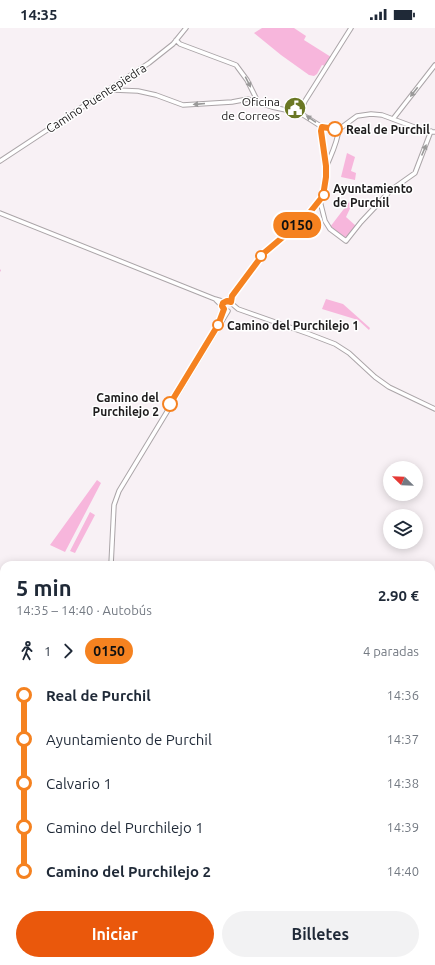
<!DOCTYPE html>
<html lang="es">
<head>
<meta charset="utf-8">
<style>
  :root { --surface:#fff; --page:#f2f2f3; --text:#1f2937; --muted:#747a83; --accent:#ea580c }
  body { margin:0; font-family:Ubuntu,sans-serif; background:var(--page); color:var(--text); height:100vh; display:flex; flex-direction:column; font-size:15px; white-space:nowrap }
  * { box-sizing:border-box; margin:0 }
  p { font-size:13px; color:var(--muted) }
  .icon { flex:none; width:22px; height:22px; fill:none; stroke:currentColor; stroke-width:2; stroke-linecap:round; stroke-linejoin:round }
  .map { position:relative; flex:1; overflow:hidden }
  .side { position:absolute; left:0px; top:533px; width:435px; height:404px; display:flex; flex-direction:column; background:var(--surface); border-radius:12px 12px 0 0; box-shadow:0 2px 10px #0003 }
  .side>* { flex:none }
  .badge { padding:0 8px; border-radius:13px; font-size:14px; line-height:26px }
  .needle { width:26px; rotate:293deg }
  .buttons { position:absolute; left:383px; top:433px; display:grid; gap:8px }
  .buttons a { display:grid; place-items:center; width:40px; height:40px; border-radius:50%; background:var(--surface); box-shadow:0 2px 10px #0003; font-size:20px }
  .map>.badge { position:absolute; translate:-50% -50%; box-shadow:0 0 0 2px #fff }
  .legs { display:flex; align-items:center; gap:6px; height:44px; padding:0 16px; font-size:13px }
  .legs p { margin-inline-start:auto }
  .summary { display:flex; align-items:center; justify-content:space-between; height:68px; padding:0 16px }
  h1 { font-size:22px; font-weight:700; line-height:30px }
  .primary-button { display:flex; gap:8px; margin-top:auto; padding:8px 16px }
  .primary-button a { flex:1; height:46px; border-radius:24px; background:var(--accent); color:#fff; font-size:16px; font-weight:700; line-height:46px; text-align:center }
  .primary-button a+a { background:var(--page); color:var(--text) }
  ul { padding:0 16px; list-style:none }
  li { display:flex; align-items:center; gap:14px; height:44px; font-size:15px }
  li i { display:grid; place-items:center; width:6px; height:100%; margin:0 5px; background:currentColor }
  li i::after { content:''; width:10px; height:10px; margin:-5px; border:3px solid; border-radius:50%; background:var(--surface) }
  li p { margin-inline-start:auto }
  li:first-child i { background:linear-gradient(#0000 50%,currentColor 0) }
  li:last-child i { background:linear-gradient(currentColor 50%,#0000 0) }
  .status { display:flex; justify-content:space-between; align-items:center; height:28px; padding:0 20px; background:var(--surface); direction:ltr }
  .status svg { height:11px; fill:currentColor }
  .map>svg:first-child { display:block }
  .green { fill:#f7b6dc }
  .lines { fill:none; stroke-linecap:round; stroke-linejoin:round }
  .stream { stroke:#ea92c8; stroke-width:1 }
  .secondary-casing { stroke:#aba5a8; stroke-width:5.5 }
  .secondary { stroke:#fff; stroke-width:3.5 }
  .oneway { fill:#9a9999 }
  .line-1-casing { stroke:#fff; stroke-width:9 }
  .line-1 { stroke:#f58220; stroke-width:6 }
  .stop-1-dot { fill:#fff; stroke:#f58220; stroke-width:2 }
  .labels { text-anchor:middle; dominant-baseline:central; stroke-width:3; stroke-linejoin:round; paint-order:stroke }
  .street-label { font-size:12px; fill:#1e1c1d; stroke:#fff }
  .poi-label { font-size:12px; fill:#1e1c1d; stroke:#fff; text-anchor:end }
  .stop-label { font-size:12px; font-weight:bold; fill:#1e1c1d; stroke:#fff; text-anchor:start }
</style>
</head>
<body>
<div class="status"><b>14:35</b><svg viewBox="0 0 49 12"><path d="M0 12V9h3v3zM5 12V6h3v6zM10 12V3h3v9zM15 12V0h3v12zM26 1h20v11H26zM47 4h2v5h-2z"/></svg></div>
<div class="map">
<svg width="435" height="937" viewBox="0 0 435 937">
  <rect width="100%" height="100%" fill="#f8f1f5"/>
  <path class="green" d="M262,0H294L306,8L304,12L331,29L325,38L322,37L317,46L314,48L309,47L281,27L254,5Z
    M347,125L355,129L351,143L356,145L355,152L341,149Z
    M353,169L355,170L346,189L356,198L346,211L330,199Z
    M326,271L343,276L370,300L369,302L358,292L322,281Z
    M97,452L101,455L65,524L50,517Z
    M90,484L95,487L75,525L70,523Z"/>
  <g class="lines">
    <path class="stream" d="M0,242V243"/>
    <g class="secondary-casing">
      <path id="secondary" d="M176,12L180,16L236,37L247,52L256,70L255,74
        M112,59L114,62L138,63L156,67L183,77L232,74L248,71L272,79L300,85L322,99L335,101L342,99L357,88L371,86L382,87L425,103L435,104
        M300,85L305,73L351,0
        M393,91L435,37
        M0,133L149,35L173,16L186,0
        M327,137C332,125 338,113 339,100
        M320,173L325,193L330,201L346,213L361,194L391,162L415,145L431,103
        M0,185L215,271L225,274
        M216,272L222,278L223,281
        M227,273L239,259L263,225L296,198L307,188L323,168L327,149L326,138L321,103L322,99
        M231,275L238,281L309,306L335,316L349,325L375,349L389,359L435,381
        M221,291L223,281
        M111,537L114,477L119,463L228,283
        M0,675L4,669
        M0,677L4,681
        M32,933L33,937
        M48,937L58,933
        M166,937L169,933"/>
    </g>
    <use href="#secondary" class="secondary"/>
  </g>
  <defs><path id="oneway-solid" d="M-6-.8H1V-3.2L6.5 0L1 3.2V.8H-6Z"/></defs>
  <g class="oneway">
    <use href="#oneway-solid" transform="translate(248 54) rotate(63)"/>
    <use href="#oneway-solid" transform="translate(414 64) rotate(128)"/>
    <use href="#oneway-solid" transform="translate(199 76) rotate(175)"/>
    <use href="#oneway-solid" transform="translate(311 91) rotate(-146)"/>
    <use href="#oneway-solid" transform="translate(424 122) rotate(-67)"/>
  </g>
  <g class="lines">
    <g class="line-1-casing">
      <path id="line-1" d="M170,376L218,297L224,281L222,278L223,275L227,273L231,274L232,268L264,225L296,198L307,188L323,168L326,149V138L321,103L322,99L335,101"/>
    </g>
    <use href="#line-1" class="line-1"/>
  </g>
  <defs>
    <g id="civic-disc" transform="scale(1.15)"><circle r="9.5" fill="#6a7723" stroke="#fff"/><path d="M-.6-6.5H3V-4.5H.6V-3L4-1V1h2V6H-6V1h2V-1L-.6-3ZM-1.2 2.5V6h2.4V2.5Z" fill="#fff"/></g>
  </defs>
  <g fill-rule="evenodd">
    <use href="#civic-disc" x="295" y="80"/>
  </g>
  <g class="stop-1-dot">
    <circle cx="335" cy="101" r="7"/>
    <circle cx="324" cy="167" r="5"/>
    <circle cx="261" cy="228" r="5"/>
    <circle cx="218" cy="297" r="5"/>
    <circle cx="170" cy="376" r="7"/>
  </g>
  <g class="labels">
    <g class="street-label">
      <text transform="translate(96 70) rotate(-33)">Camino Puentepiedra</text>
    </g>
    <g class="poi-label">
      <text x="280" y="73">Oficina<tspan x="280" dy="14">de Correos</tspan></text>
    </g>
    <g class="stop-label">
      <text x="346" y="101">Real de Purchil</text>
      <text x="333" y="160">Ayuntamiento<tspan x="333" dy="14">de Purchil</tspan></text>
      <text x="227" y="297">Camino del Purchilejo 1</text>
      <text x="159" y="369" text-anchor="end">Camino del<tspan x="159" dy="14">Purchilejo 2</tspan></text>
    </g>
  </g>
</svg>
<div class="buttons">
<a><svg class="needle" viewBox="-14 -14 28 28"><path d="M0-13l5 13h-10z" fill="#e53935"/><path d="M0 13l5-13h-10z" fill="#747a83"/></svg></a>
<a><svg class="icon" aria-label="layers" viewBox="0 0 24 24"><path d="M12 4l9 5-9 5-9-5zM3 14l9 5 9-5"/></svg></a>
</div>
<b class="badge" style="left:297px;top:197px;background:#f58220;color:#111">0150</b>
<section class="side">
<div class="summary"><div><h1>5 min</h1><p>14:35 – 14:40 · Autobús</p></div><b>2.90 €</b></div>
<div class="legs"><svg class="icon" aria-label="walk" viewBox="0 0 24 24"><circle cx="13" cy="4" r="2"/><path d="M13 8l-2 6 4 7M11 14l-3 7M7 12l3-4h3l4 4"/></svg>1<svg class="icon" aria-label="forward" viewBox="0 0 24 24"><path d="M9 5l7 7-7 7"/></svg><b class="badge" style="background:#f58220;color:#111">0150</b><p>4 paradas</p></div>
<ul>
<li><i style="color:#f58220"></i><b>Real de Purchil</b><p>14:36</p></li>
<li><i style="color:#f58220"></i><span>Ayuntamiento de Purchil</span><p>14:37</p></li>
<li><i style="color:#f58220"></i><span>Calvario 1</span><p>14:38</p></li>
<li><i style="color:#f58220"></i><span>Camino del Purchilejo 1</span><p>14:39</p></li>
<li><i style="color:#f58220"></i><b>Camino del Purchilejo 2</b><p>14:40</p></li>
</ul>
<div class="primary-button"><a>Iniciar</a><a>Billetes</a></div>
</section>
</div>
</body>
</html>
